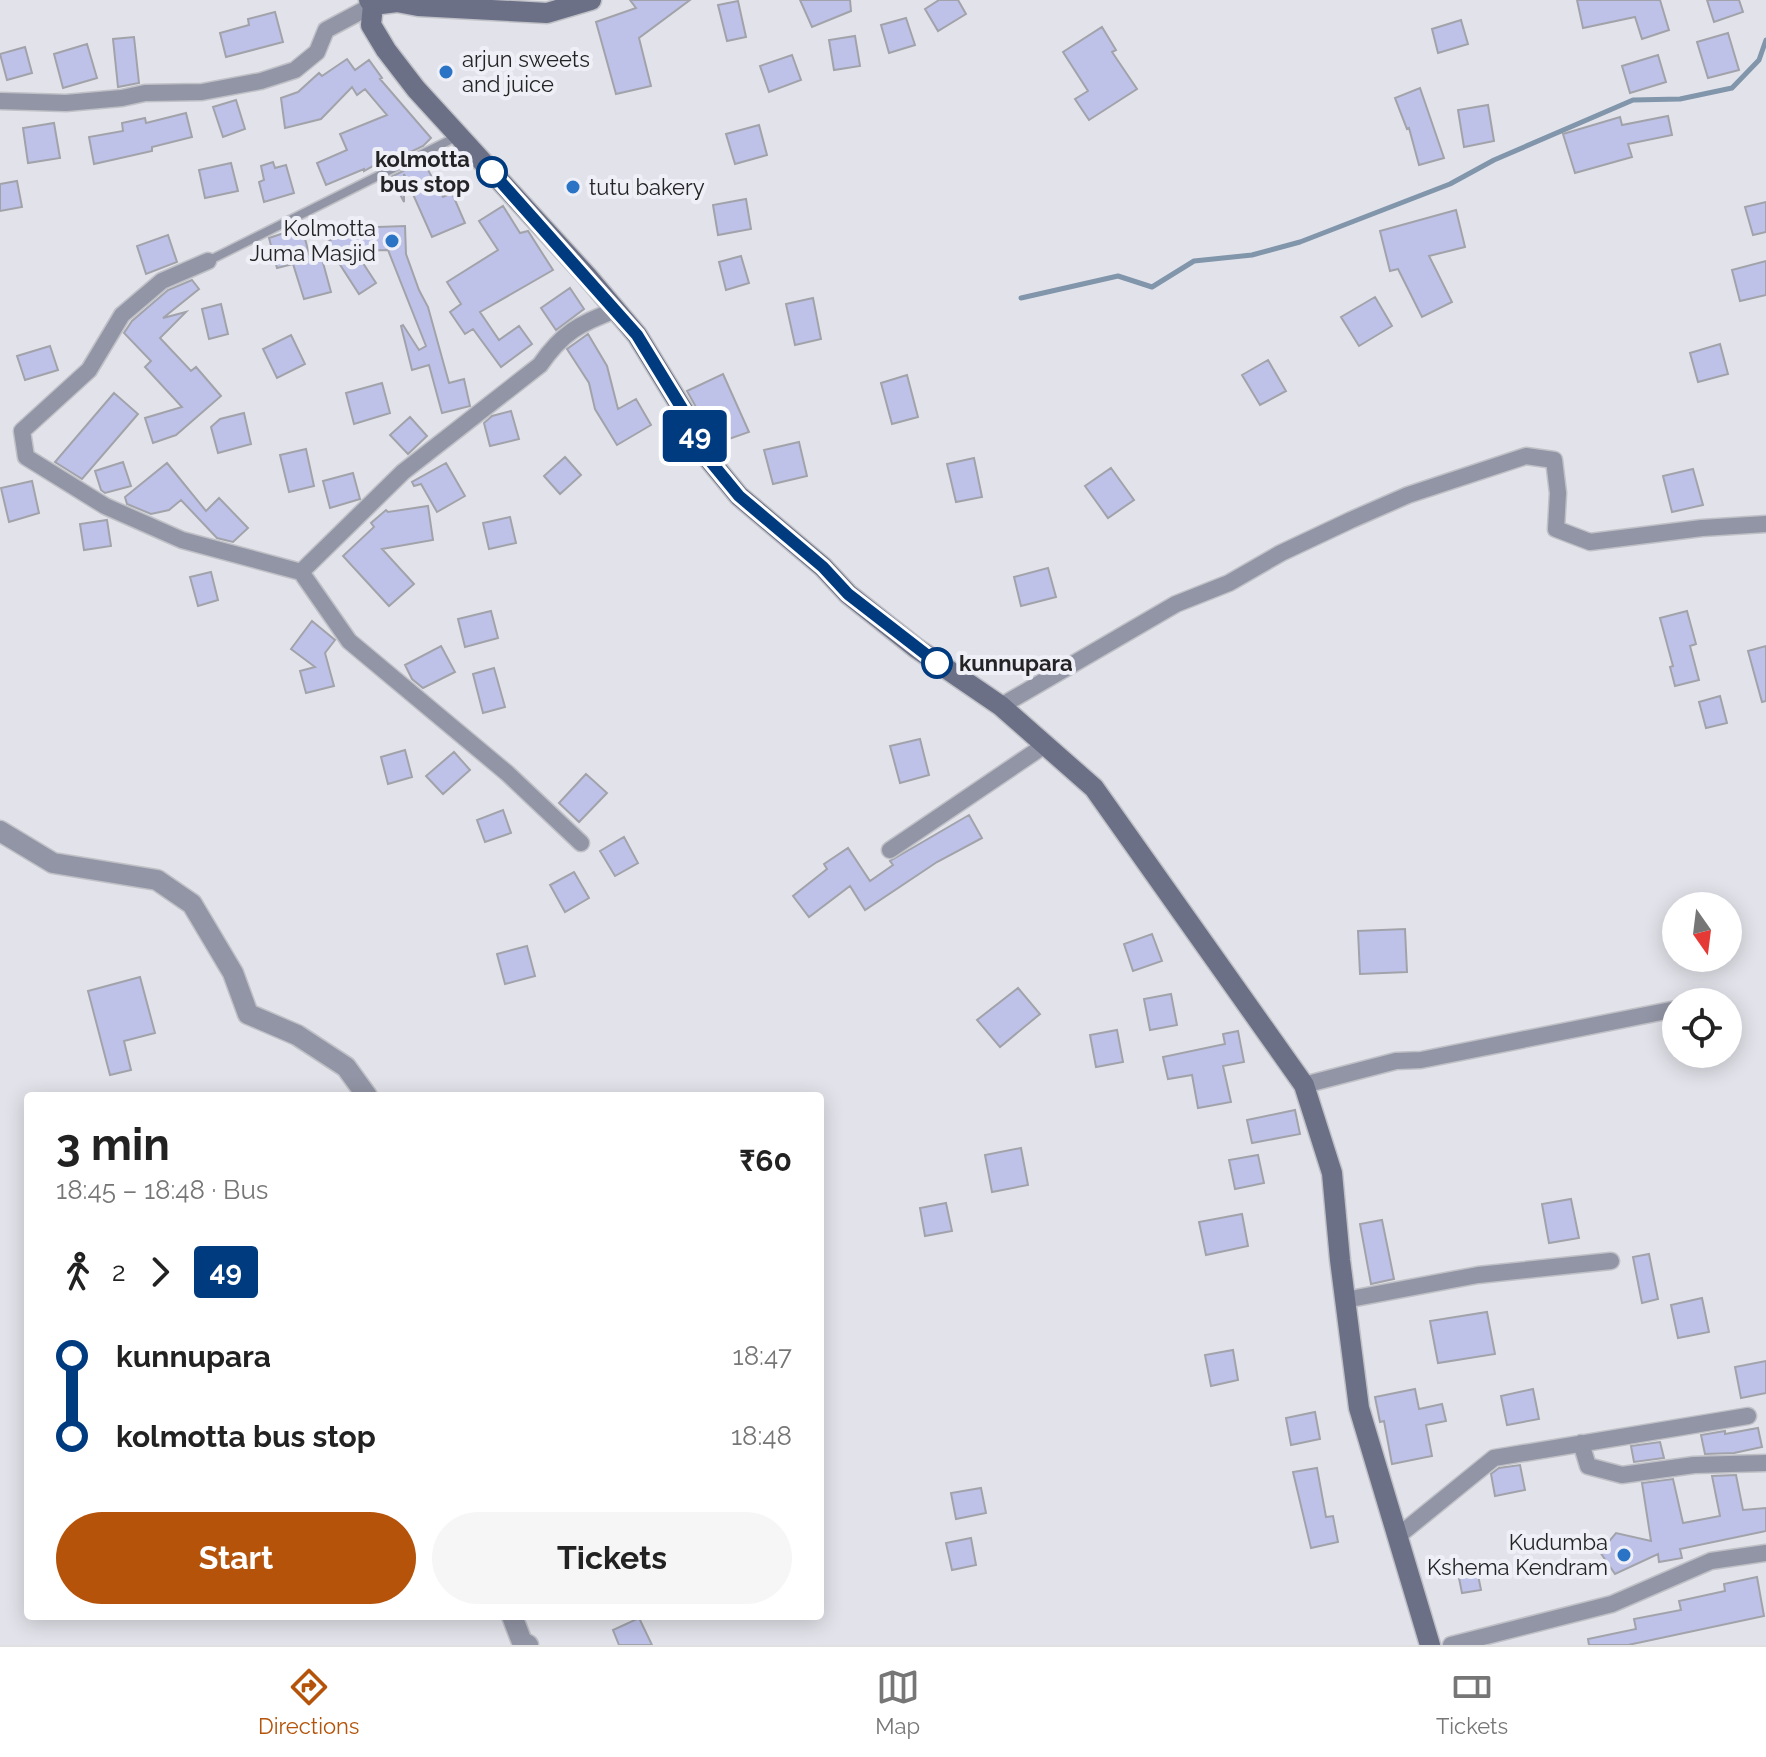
<!DOCTYPE html>
<html lang="en">
<head>
<meta charset="utf-8">
<style>
  :root { --surface:#fff; --page:#f6f6f6; --text:#222; --muted:#767676; --line:#e0e0e0; --accent:#b45309 }
  body { margin:0; font-family:Raleway,sans-serif; background:var(--page); color:var(--text); height:100vh; display:flex; flex-direction:column; font-size:30px; white-space:nowrap }
  * { box-sizing:border-box; margin:0 }
  p { font-size:26px; color:var(--muted) }
  .icon { flex:none; width:44px; height:44px; fill:none; stroke:currentColor; stroke-width:2; stroke-linecap:round; stroke-linejoin:round }
  .map { position:relative; flex:1; overflow:hidden }
  .drawer { position:absolute; left:24px; top:1092px; width:800px; height:528px; display:flex; flex-direction:column; background:var(--surface); border-radius:8px; box-shadow:0 4px 20px #0003 }
  .drawer>* { flex:none }
  .badge { padding:0 16px; border-radius:6px; font-size:28px; line-height:52px }
  .needle { width:52px; rotate:166deg }
  .fabs { position:absolute; left:1662px; top:892px; display:grid; gap:16px }
  .fabs a { display:grid; place-items:center; width:80px; height:80px; border-radius:50%; background:var(--surface); box-shadow:0 4px 20px #0003; font-size:40px }
  .map>.badge { position:absolute; translate:-50% -50%; box-shadow:0 0 0 4px #fff }
  .legs { display:flex; align-items:center; gap:12px; height:88px; padding:0 32px; font-size:26px }
  .legs p { margin-inline-start:auto }
  .overview { display:flex; align-items:center; justify-content:space-between; height:136px; padding:0 32px }
  h1 { font-size:44px; font-weight:700; line-height:60px }
  .button { display:flex; gap:16px; margin-top:auto; padding:16px 32px }
  .button a { flex:1; height:92px; border-radius:48px; background:var(--accent); color:#fff; font-size:32px; font-weight:700; line-height:92px; text-align:center }
  .button a+a { background:var(--page); color:var(--text) }
  ul { padding:0 32px; list-style:none }
  li { display:flex; align-items:center; gap:28px; height:80px; font-size:30px }
  li i { display:grid; place-items:center; width:12px; height:100%; margin:0 10px; background:currentColor }
  li i::after { content:''; width:20px; height:20px; margin:-10px; border:6px solid; border-radius:50%; background:var(--surface) }
  li p { margin-inline-start:auto }
  li:first-child i { background:linear-gradient(#0000 50%,currentColor 0) }
  li:last-child i { background:linear-gradient(currentColor 50%,#0000 0) }
  .tab-bar { display:flex; justify-content:space-around; align-items:center; height:112px; border-top:2px solid var(--line); background:var(--surface); font-size:22px; color:var(--muted) }
  .tab-bar a { display:grid; justify-items:center; gap:4px }
  .tab-bar .on { color:var(--accent) }
  .map>svg:first-child { display:block }
  .lines { fill:none; stroke-linecap:round; stroke-linejoin:round }
  .stream { stroke:#8195ab; stroke-width:5 }
  .building { fill:#bec2e8; stroke:#a2a3aa; stroke-width:2 }
  .service-casing { stroke:#c0c1c7; stroke-width:11 }
  .minor-casing { stroke:#c0c1c7; stroke-width:19 }
  .tertiary-casing { stroke:#c0c1c7; stroke-width:23 }
  .secondary-casing { stroke:#c0c1c7; stroke-width:23 }
  .service { stroke:#9295a5; stroke-width:8 }
  .minor { stroke:#9295a5; stroke-width:16 }
  .tertiary { stroke:#9295a5; stroke-width:20 }
  .secondary { stroke:#6b7087; stroke-width:20 }
  .line-1-casing { stroke:#fff; stroke-width:18 }
  .line-1 { stroke:#003b80; stroke-width:12 }
  .poi-dot { fill:#2b74c5; stroke:#eff0f7; stroke-width:3 }
  .stop-1-dot { fill:#fff; stroke:#003b80; stroke-width:4 }
  .labels { text-anchor:middle; dominant-baseline:central; stroke-width:8; stroke-linejoin:round; paint-order:stroke }
  .poi-label { font-size:22px; fill:#242426; stroke:#eff0f7; text-anchor:start }
  .stop-label { font-size:22px; font-weight:bold; fill:#242426; stroke:#eff0f7; text-anchor:end }
</style>
</head>
<body>
<div class="map">
<svg width="1766" height="1645" viewBox="0 0 1766 1645">
  <rect width="100%" height="100%" fill="#e2e3ea"/>
  <g class="lines">
    <path class="stream" d="M1021,298L1118,276L1152,287L1194,261L1252,255L1300,242L1450,184L1494,160L1633,100L1680,99L1732,88L1759,60L1766,40"/>
  </g>
  <path class="building" d="M630,0H690L639,38L651,86L616,94L596,22L636,8Z
    M800,0H850L851,11L812,27Z
    M939,0H958L966,14L938,31L925,9Z
    M1577,0H1660L1669,30L1642,39L1635,17L1583,28Z
    M1707,0H1739L1743,12L1714,22Z
    M738,1L746,37L727,41L718,5Z
    M275,12L283,42L226,57L220,33L249,25L248,19Z
    M906,18L915,45L889,53L881,25Z
    M1461,20L1468,44L1438,53L1432,29Z
    M1102,27L1116,50L1112,52L1137,89L1089,120L1075,99L1088,91L1063,52Z
    M1728,33L1739,70L1708,78L1697,42Z
    M855,36L860,66L834,70L829,40Z
    M134,37L139,83L118,87L113,39Z
    M87,44L97,78L63,88L54,54Z
    M25,47L32,73L7,80L0,54Z
    M792,55L801,80L769,92L760,66Z
    M1658,55L1666,82L1630,93L1622,66Z
    M347,59L355,70L369,60L382,78L380,79L431,138L423,146L384,165L382,161L364,171V169L326,185L317,163L347,150L340,134L387,115L365,89L357,95L352,87L321,119L285,128L281,98L298,92L319,73L322,76Z
    M1420,88L1444,158L1419,165L1409,128L1407,129L1395,98Z
    M236,100L245,129L223,137L213,107Z
    M1488,105L1494,141L1464,147L1458,110Z
    M186,113L192,137L152,147V151L94,164L89,137L123,131L122,123L145,118L146,123Z
    M1668,116L1672,135L1628,144L1632,157L1575,173L1563,134L1620,117L1622,125Z
    M54,123L60,158L28,163L23,128Z
    M759,125L767,155L735,164L726,134Z
    M423,161L443,197L452,193L465,223L432,237L404,174V202L391,177Z
    M273,162L275,168L286,165L294,193L264,202L259,182L264,180L261,166Z
    M231,163L238,191L205,198L199,170Z
    M17,181L22,207L0,211V184Z
    M746,199L751,229L718,235L713,205Z
    M1766,202V232L1753,235L1745,207Z
    M503,206L520,233L528,231L553,270L480,312L499,340L519,326L532,344L501,367L473,329L465,334L450,312L461,304L447,282L498,250L479,221Z
    M1456,210L1465,247L1429,256L1452,302L1422,317L1398,269L1390,271L1380,231Z
    M405,226L406,254L419,290L428,307L449,383L464,379L470,406L442,413L429,365L412,370L401,326L403,325L419,350L426,346L388,250L355,251L376,283L359,294L326,243L350,228Z
    M302,227L309,254L319,248L331,292L304,299L293,264L277,268L269,238Z
    M168,235L177,262L146,274L137,246Z
    M741,256L749,283L726,290L719,262Z
    M1766,261V295L1740,301L1732,270Z
    M192,280L199,289L163,318L186,312L160,338L191,371L196,367L221,396L176,435L153,443L145,418L182,407L145,367L151,361L124,333L132,321L168,290Z
    M570,288L584,309L556,330L541,308Z
    M1375,297L1392,326L1359,346L1341,317Z
    M813,298L821,339L795,345L786,304Z
    M221,304L228,334L209,339L202,309Z
    M588,334L607,366L618,409L636,399L651,425L617,445L595,409L589,383L567,349Z
    M291,335L305,364L277,378L263,349Z
    M1720,344L1728,374L1698,382L1690,353Z
    M50,346L58,370L25,380L17,356Z
    M1268,360L1286,391L1260,405L1242,375Z
    M723,374L749,432L726,440L714,410L701,416L687,391Z
    M907,375L918,417L892,424L881,383Z
    M382,383L390,413L354,424L346,393Z
    M114,393L138,414L82,479L55,462Z
    M511,411L519,439L490,446L484,423L492,416Z
    M244,413L251,444L218,453L211,427L220,419Z
    M410,417L427,436L408,454L390,435Z
    M799,442L807,476L773,484L764,450Z
    M306,449L314,486L289,492L280,455Z
    M565,457L581,475L560,494L544,476Z
    M974,458L982,497L956,502L947,464Z
    M123,462L131,486L105,493L101,490L95,471Z
    M167,463L206,511L219,498L248,528L233,542L217,538L181,500L169,510L151,514L127,504L125,497Z
    M446,463L465,496L437,512L421,484L414,486L412,482Z
    M1111,468L1134,500L1108,518L1085,486Z
    M1693,469L1703,505L1672,512L1663,476Z
    M353,473L360,499L330,508L323,481Z
    M32,481L39,513L9,522L1,488Z
    M428,506L433,540L382,549L414,584L389,606L343,556L374,527L371,523L386,510L388,512Z
    M510,517L516,543L489,549L483,523Z
    M107,520L111,546L84,550L80,524Z
    M1048,568L1056,597L1021,606L1014,577Z
    M211,572L218,600L198,606L190,577Z
    M491,611L498,638L465,647L458,619Z
    M1687,611L1696,644L1690,646L1699,680L1675,686L1670,667L1673,666L1660,618Z
    M312,621L335,640L325,653L334,686L306,693L300,671L315,667L291,649Z
    M441,646L455,672L423,688L412,679L405,665Z
    M1766,646V701L1762,702L1748,651Z
    M494,668L505,707L483,713L473,674Z
    M1720,696L1727,723L1706,728L1699,702Z
    M920,739L929,775L900,783L890,746Z
    M405,750L412,777L388,784L381,757Z
    M454,752L470,770L443,794L426,776Z
    M586,774L607,793L579,822L559,803Z
    M503,810L511,833L485,842L477,820Z
    M969,815L982,838L937,862L865,910L850,886L809,917L793,896L827,869L824,864L848,848L870,881L893,865L890,861Z
    M624,837L638,863L615,876L600,851Z
    M574,872L589,898L565,912L550,885Z
    M1405,929L1407,972L1360,974L1358,931Z
    M1152,934L1162,961L1133,971L1124,944Z
    M527,946L535,976L505,984L497,954Z
    M140,977L155,1033L124,1041L131,1070L110,1075L88,991Z
    M1018,988L1040,1014L1000,1047L977,1020Z
    M1171,994L1177,1025L1150,1030L1144,999Z
    M1117,1030L1123,1062L1096,1067L1090,1035Z
    M1238,1031L1244,1062L1223,1066L1231,1102L1198,1108L1192,1075L1168,1079L1163,1057L1225,1044L1223,1034Z
    M1295,1110L1300,1134L1252,1143L1247,1120Z
    M1021,1148L1028,1185L992,1192L985,1155Z
    M1258,1155L1264,1183L1235,1189L1229,1160Z
    M1571,1199L1579,1238L1549,1243L1542,1204Z
    M946,1203L952,1231L925,1236L920,1208Z
    M1242,1214L1248,1246L1206,1255L1199,1222Z
    M1382,1220L1394,1279L1371,1284L1360,1224Z
    M1649,1254L1658,1299L1642,1303L1633,1257Z
    M1702,1298L1709,1332L1678,1338L1671,1305Z
    M1487,1312L1495,1354L1438,1363L1430,1321Z
    M1233,1350L1238,1380L1211,1386L1205,1355Z
    M1766,1361V1393L1741,1398L1735,1367Z
    M1415,1389L1419,1409L1442,1404L1446,1421L1426,1425L1432,1456L1392,1464L1384,1421L1380,1422L1375,1397Z
    M1533,1389L1539,1419L1507,1425L1501,1396Z
    M1315,1412L1320,1439L1291,1445L1286,1418Z
    M1758,1428L1762,1447L1734,1453L1705,1454L1701,1435L1725,1431V1434Z
    M1660,1442L1664,1458L1634,1462L1631,1446Z
    M1520,1465L1525,1490L1495,1496L1491,1474L1499,1468Z
    M1317,1468L1326,1517L1333,1516L1338,1542L1311,1548L1293,1472Z
    M1736,1475L1743,1510L1766,1508V1531L1680,1549L1682,1558L1659,1562L1658,1554L1615,1574L1600,1552L1616,1533L1651,1541L1642,1483L1673,1479L1683,1523L1720,1516L1712,1476Z
    M981,1488L986,1513L956,1519L951,1493Z
    M971,1538L976,1565L952,1570L946,1543Z
    M1477,1570L1481,1590L1462,1593L1458,1573Z
    M1757,1577L1764,1616L1628,1645H1589L1588,1639L1636,1629L1634,1619L1681,1610L1679,1601L1725,1591L1724,1584Z
    M639,1618L652,1645H619L613,1630Z"/>
  <g class="lines">
    <g class="service-casing">
      <path id="service" d="M208,261L458,136"/>
    </g>
    <g class="minor-casing">
      <path id="minor" d="M0,101L66,103L122,98L145,93L202,92L261,81L295,70L317,52L326,30L373,5
        M208,261L162,281L122,315L89,370L22,431L26,457L105,506L182,540L301,572L403,472L540,365C562,333 580,323 616,310
        M301,572L349,641L507,773L581,843
        M1001,706L1176,604L1229,583L1281,553L1351,520L1408,495L1526,456L1554,460L1558,493L1556,529L1590,542L1702,528L1766,524
        M890,850L1045,745
        M1304,1085L1396,1061L1421,1060L1676,1009
        M1345,1300L1478,1275L1611,1261
        M1581,1443L1588,1466L1622,1475L1694,1465L1766,1463
        M1398,1536L1494,1458L1748,1416
        M1451,1645L1612,1604L1711,1561L1766,1553"/>
    </g>
    <g class="tertiary-casing">
      <path id="tertiary" d="M0,831L53,863L157,880L192,904L233,973L248,1014L297,1035L346,1067L367,1096
        M512,1616L522,1642L528,1645"/>
    </g>
    <g class="secondary-casing">
      <path id="secondary" d="M369,0L373,5L397,2L418,6L547,13L591,0
        M373,5L371,25L386,50L416,89L587,276L637,335L686,415L702,451L739,496L823,567L848,594L916,648L1001,706L1094,788L1304,1085L1332,1173L1340,1260L1359,1408L1430,1645"/>
    </g>
    <use href="#service" class="service"/>
    <use href="#minor" class="minor"/>
    <use href="#tertiary" class="tertiary"/>
    <use href="#secondary" class="secondary"/>
  </g>
  <g class="lines">
    <g class="line-1-casing">
      <path id="line-1" d="M492,172L637,335L686,415L702,451L739,496L823,567L848,594L937,663"/>
    </g>
    <use href="#line-1" class="line-1"/>
  </g>
  <g class="poi-dot">
    <circle cx="446" cy="72" r="8"/>
    <circle cx="573" cy="187" r="8"/>
    <circle cx="392" cy="241" r="8"/>
    <circle cx="1624" cy="1555" r="8"/>
  </g>
  <g class="stop-1-dot">
    <circle cx="492" cy="172" r="14"/>
    <circle cx="937" cy="663" r="14"/>
  </g>
  <g class="labels">
    <g class="poi-label">
      <text x="462" y="59">arjun sweets<tspan x="462" dy="25">and juice</tspan></text>
      <text x="589" y="187">tutu bakery</text>
      <text x="376" y="228" text-anchor="end">Kolmotta<tspan x="376" dy="25">Juma Masjid</tspan></text>
      <text x="1608" y="1542" text-anchor="end">Kudumba<tspan x="1608" dy="25">Kshema Kendram</tspan></text>
    </g>
    <g class="stop-label">
      <text x="470" y="159">kolmotta<tspan x="470" dy="25">bus stop</tspan></text>
      <text x="959" y="663" text-anchor="start">kunnupara</text>
    </g>
  </g>
</svg>
<div class="fabs">
<a><svg class="needle" viewBox="-14 -14 28 28"><path d="M0-13l5 13h-10z" fill="#e53935"/><path d="M0 13l5-13h-10z" fill="#767676"/></svg></a>
<a><svg class="icon" aria-label="locate" viewBox="0 0 24 24"><circle cx="12" cy="12" r="6"/><path d="M12 2v4M12 18v4M2 12h4M18 12h4"/></svg></a>
</div>
<b class="badge" style="left:695px;top:436px;background:#003b80;color:#fff">49</b>
<section class="drawer">
<div class="overview"><div><h1>3 min</h1><p>18:45 – 18:48 · Bus</p></div><b>₹60</b></div>
<div class="legs"><svg class="icon" aria-label="walk" viewBox="0 0 24 24"><circle cx="13" cy="4" r="2"/><path d="M13 8l-2 6 4 7M11 14l-3 7M7 12l3-4h3l4 4"/></svg>2<svg class="icon" aria-label="forward" viewBox="0 0 24 24"><path d="M9 5l7 7-7 7"/></svg><b class="badge" style="background:#003b80;color:#fff">49</b></div>
<ul>
<li><i style="color:#003b80"></i><b>kunnupara</b><p>18:47</p></li>
<li><i style="color:#003b80"></i><b>kolmotta bus stop</b><p>18:48</p></li>
</ul>
<div class="button"><a>Start</a><a>Tickets</a></div>
</section>
</div>
<nav class="tab-bar">
<a class="on"><svg class="icon" aria-label="directions" viewBox="0 0 24 24"><path d="M12 3l9 9-9 9-9-9zM9 14v-3h6M13 9l2 2-2 2"/></svg>Directions</a>
<a><svg class="icon" aria-label="map" viewBox="0 0 24 24"><path d="M3 6l6-2 6 2 6-2v14l-6 2-6-2-6 2zM9 4v14M15 6v14"/></svg>Map</a>
<a><svg class="icon" aria-label="tickets" viewBox="0 0 24 24"><path d="M3 7h18v10H3zM15 7v10"/></svg>Tickets</a>
</nav>
</body>
</html>
